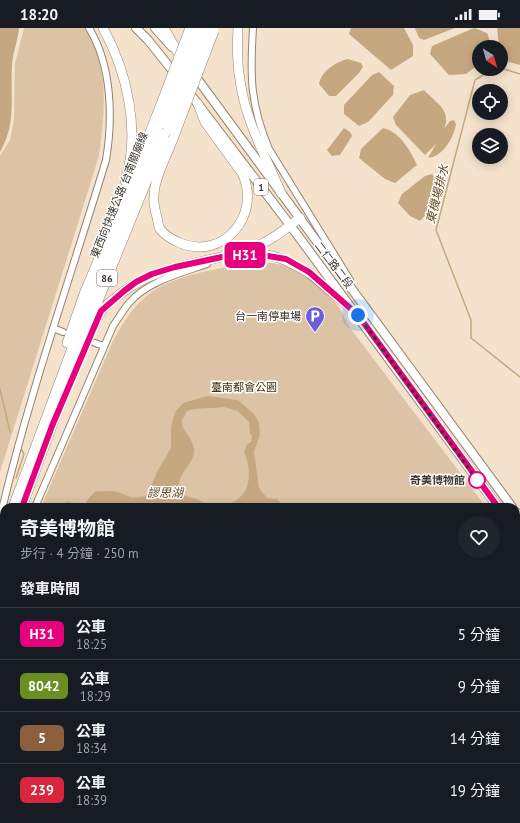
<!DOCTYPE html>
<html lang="zh-TW">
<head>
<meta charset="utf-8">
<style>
  :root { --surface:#171b24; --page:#20242c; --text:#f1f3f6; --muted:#9ea1a6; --line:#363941 }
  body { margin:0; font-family:"PT Sans","Noto Sans TC",sans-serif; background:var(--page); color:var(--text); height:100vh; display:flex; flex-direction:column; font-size:15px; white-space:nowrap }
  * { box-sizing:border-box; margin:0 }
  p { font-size:13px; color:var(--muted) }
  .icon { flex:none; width:22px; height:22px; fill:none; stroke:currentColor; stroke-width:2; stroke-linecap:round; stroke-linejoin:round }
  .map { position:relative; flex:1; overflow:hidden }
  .side { position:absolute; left:0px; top:475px; width:520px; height:320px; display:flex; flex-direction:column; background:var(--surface); border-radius:12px 12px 0 0; box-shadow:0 2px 10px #0003 }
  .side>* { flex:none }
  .badge { padding:0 8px; border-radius:6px; font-size:14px; line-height:26px }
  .needle { width:26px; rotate:143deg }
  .controls { position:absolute; left:472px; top:12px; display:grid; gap:8px }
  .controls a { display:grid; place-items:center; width:36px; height:36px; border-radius:50%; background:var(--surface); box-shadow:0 2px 10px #0003; font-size:20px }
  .you { position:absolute; width:20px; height:20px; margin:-10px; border:3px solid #fff; border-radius:50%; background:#1a73e8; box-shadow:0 0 0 6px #1a73e833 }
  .map>.badge { position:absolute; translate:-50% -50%; box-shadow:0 0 0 2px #fff }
  h2 { padding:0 20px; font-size:15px; line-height:36px }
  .round { display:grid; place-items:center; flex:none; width:42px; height:42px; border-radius:21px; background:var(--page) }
  .headline { display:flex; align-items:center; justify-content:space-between; height:68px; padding:0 20px }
  h1 { font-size:19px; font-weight:700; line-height:30px }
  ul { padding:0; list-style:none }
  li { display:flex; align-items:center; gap:12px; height:52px; padding:0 20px; border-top:1px solid var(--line) }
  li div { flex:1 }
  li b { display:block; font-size:15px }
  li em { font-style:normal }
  li .badge { min-width:44px; font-weight:700; text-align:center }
  .status { display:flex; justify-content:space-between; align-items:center; height:28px; padding:0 20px; background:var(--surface); direction:ltr }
  .status svg { height:11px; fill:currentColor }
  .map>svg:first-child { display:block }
  .green { fill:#dcc3a5 }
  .water { fill:#c6a880; fill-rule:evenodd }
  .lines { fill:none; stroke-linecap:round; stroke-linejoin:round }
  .stream { stroke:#c6a880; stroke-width:1.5 }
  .minor-casing { stroke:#948470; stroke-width:8 }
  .major-casing { stroke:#948470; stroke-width:10 }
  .highway-casing { stroke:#948470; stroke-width:10 }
  .minor { stroke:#fff; stroke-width:6 }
  .major { stroke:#fff; stroke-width:8 }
  .highway { stroke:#fff; stroke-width:9 }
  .highway-bridge-casing { stroke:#948470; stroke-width:10; stroke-linecap:butt }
  .highway-bridge { stroke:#fff; stroke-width:9 }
  .line-casing { stroke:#fff; stroke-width:9 }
  .line { stroke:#e6007e; stroke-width:6 }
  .walk { stroke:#3c352c; stroke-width:4; stroke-dasharray:0 7.2 }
  .stop-dot { fill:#fff; stroke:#e6007e; stroke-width:2 }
  .labels { text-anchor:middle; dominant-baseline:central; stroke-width:3; stroke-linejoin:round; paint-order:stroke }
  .shield { fill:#fff; stroke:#76726b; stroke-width:1 }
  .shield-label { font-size:10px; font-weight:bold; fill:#3c352c }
  .street-label { font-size:11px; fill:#3c352c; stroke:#fff }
  .poi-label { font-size:11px; fill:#3c352c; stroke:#fff; text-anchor:end }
  .park-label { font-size:11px; fill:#452f0e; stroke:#fff }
  .stop-label { font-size:11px; font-weight:bold; fill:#3c352c; stroke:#fff; text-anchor:end }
  .water-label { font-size:12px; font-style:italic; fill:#664718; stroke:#fff }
</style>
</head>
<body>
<div class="status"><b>18:20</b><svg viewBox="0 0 49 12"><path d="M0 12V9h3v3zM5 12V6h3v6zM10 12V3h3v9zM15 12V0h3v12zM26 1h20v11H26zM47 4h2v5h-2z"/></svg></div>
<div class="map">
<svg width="520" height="795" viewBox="0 0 520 795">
  <rect width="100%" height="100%" fill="#f4e2cc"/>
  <path class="green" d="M24,0H85C110,39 105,84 99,128L0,444V128L10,112L14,92L15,35Z
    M262,234C271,235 280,236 289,239C307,246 326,263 338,278C343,285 345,293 350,300L486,479H41L113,313C138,267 156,255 207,243C225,239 243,236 262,234Z
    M516,519L520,524V669L516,673Z
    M4,600V791H389L384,795H0V611Z"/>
  <path class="water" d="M0,0H19C18,12 13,24 12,36C10,68 17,95 0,124Z
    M351,0H404L413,17V28L391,42L349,6Z
    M415,0H455L424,12L419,10Z
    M474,0L487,5L489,10V19H479V36L466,46L449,47L430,26L432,18Z
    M497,0H520V37L505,33L501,29V19H499Z
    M348,31L361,35L363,39L359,45L336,68H329L319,56C322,42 336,34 348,31Z
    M379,44L394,58L393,67L368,94L359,98L344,86V77L372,47Z
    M424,62C436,75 452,82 444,101L450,93L454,92L456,96C454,109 443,129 428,130L436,116L425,127L396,97L393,89L410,67Z
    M344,100L350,104L352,108L340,127L332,128L327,122Z
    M383,100C400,104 410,122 417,137L395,155L385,151L359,130L361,121Z
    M432,146L437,153L432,180L420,193L410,188L398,175L402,166L425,148Z
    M208,368L238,372L254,386L259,395L260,407L254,424L259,460L267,470L277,471L285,479H84L88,471L96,463C101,464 107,463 112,463C128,465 129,474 147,467L158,442L171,420V399L175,384L183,375ZM224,379L238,383L249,394L250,406L252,408L251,414L247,416L244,424C254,446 250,474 222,477C212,479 204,474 196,471C189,469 181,468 179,460C177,446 195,435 194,421C194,412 180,400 182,394C182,391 185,387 187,383C199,379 212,381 224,379Z
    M131,791H174L169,792L166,795H129Z"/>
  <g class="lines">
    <path class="stream" d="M501,40L520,46
      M493,41L475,52L436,202L471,292V310L520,349
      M0,361L10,404
      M16,450L24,426L21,421
      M66,474L74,476"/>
    <g class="minor-casing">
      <path id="minor" d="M253,0C250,48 250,76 269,121L350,252
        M305,243L349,280
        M53,300L63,304
        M95,315L104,318
        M35,479L113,298C118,291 123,282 129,275C148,253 181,245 207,236
        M0,490C28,369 70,251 106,132C113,90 112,38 89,0
        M0,561L4,551
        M516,682L520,678
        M516,691L520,688
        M468,791L471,795
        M395,795L399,791
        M404,795L409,791"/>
    </g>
    <g class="major-casing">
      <path id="major" d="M136,0L148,12L176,47
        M155,0L172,19
        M193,45L512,479
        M188,63L290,197L498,479
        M516,484L520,489
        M516,503L520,508"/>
    </g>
    <g class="highway-casing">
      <path id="highway" d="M103,0C127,43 141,104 125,153
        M164,0L181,30
        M238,0C237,17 237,35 240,52C245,92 266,129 281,165
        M173,111C167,127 154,151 154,168C153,176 155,182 157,189C158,193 158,198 160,201C165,208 173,212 180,215C224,233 262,186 242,145L205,94L198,76
        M241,227C272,224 283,230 309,245
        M94,298C96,293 98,288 101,284C105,277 113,272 119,267C162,233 206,238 254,219C271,213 285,201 300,190
        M67,315L84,266L118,185L156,89
        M13,479L91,269L161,96
        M22,479L98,273L167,103
        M0,513L4,503
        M0,537L4,526"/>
    </g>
    <use href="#minor" class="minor"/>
    <use href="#major" class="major"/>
    <use href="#highway" class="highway"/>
    <g class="highway-bridge-casing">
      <path id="highway-bridge" d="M156,89L190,0
        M161,96L198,0
        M167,103L206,0
        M173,111L214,3"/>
    </g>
    <use href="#highway-bridge" class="highway-bridge"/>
  </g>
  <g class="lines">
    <g class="line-casing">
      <path id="line" d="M22,479L52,398L101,283L124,263L136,254L152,246L175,239L222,229L256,226L286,231L309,244L358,287L498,479"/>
    </g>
    <use href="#line" class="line"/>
    <path class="walk" d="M358,287L477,452"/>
  </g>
  <defs>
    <g id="parking-pin" transform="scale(1)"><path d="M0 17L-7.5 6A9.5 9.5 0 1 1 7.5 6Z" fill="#6a5ed8" stroke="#fff"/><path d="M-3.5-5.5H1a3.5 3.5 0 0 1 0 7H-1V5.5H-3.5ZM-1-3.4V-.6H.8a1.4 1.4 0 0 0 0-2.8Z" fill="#fff"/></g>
  </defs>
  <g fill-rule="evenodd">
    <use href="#parking-pin" x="315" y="288"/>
  </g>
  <circle class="stop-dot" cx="477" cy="452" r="8"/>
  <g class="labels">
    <g class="shield">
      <rect x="254" y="151" width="14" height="16" rx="3"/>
      <rect x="97" y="242" width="20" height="16" rx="3"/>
    </g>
    <g class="shield-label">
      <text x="261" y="159">1</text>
      <text x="107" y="250">86</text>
    </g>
    <g class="street-label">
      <text transform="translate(119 167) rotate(-68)">東西向快速公路 台南關廟線</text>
      <text transform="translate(334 237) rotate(53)">二仁路二段</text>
    </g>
    <g class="poi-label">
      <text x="301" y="288">台一南停車場</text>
    </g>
    <g class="park-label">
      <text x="244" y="359">臺南都會公園</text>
    </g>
    <g class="stop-label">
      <text x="465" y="452">奇美博物館</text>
    </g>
    <g class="water-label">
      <text transform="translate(437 166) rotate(-76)">東機場排水</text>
      <text x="165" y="464">謬思湖</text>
    </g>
  </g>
</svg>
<div class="controls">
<a><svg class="needle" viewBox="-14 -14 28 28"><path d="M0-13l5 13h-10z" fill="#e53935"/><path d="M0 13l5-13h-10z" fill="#9ea1a6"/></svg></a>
<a><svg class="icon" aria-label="locate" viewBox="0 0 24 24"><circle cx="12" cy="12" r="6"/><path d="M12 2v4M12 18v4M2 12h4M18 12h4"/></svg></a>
<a><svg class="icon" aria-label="layers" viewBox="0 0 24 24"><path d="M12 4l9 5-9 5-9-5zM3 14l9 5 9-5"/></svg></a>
</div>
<div class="you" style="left:358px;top:287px"></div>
<b class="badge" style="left:245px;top:227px;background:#e6007e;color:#fff">H31</b>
<section class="side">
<div class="headline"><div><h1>奇美博物館</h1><p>步行 · 4 分鐘 · 250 m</p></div><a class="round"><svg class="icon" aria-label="heart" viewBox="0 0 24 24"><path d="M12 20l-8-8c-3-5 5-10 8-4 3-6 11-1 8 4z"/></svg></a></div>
<h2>發車時間</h2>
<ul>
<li><span class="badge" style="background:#e6007e;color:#fff">H31</span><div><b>公車</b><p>18:25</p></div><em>5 分鐘</em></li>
<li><span class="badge" style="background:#6b8e23;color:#fff">8042</span><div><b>公車</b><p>18:29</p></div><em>9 分鐘</em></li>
<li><span class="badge" style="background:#8b5e3c;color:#fff">5</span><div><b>公車</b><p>18:34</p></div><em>14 分鐘</em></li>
<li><span class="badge" style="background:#d7263d;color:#fff">239</span><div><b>公車</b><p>18:39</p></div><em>19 分鐘</em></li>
</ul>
</section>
</div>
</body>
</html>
